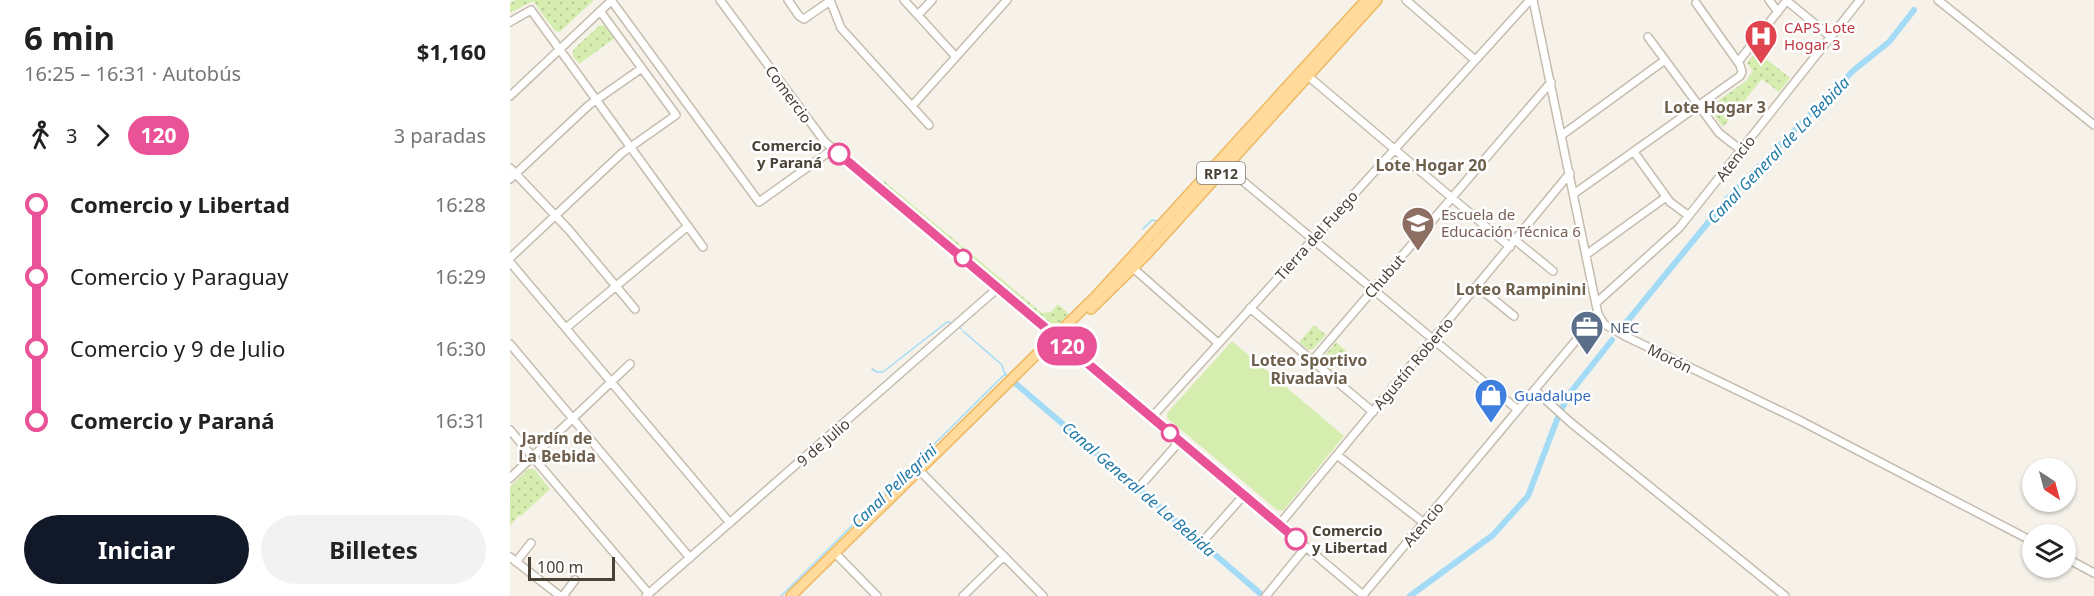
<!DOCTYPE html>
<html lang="es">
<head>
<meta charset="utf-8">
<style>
  :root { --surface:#fff; --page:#f2f2f2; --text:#222; --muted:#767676; --accent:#111827 }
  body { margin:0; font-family:"Noto Sans",sans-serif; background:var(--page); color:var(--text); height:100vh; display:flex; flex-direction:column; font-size:22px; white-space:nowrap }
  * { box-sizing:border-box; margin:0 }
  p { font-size:20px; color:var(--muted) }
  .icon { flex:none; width:33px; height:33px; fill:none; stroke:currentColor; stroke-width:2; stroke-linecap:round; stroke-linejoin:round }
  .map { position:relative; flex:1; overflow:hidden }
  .side { display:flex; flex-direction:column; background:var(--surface); width:510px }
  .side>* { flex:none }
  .badge { padding:0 12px; border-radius:20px; font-size:21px; line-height:39px }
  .needle { width:39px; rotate:144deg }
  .fabs { position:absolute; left:1512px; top:458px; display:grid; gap:12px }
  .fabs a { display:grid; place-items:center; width:54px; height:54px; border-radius:50%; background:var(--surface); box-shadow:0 2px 4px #0004; font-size:30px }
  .scale { position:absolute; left:18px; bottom:15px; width:87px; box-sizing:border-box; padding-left:6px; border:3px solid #4b4237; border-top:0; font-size:16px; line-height:21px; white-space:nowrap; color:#4b4237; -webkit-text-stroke:4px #fff; paint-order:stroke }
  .map>.badge { position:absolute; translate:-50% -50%; box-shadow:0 0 0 3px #fff }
  .legs { display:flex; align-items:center; gap:9px; height:66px; padding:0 24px; font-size:20px }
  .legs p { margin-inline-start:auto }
  .head { display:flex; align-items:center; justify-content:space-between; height:102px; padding:0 24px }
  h1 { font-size:33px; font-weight:700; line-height:45px }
  .action { display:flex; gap:12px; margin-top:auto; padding:12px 24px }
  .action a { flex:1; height:69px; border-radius:36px; background:var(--accent); color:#fff; font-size:24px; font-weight:700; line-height:69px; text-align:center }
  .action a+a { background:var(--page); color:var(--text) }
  ul { padding:0 24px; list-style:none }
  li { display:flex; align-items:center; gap:21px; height:72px; font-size:22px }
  li i { display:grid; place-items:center; width:9px; height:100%; margin:0 8px; background:currentColor }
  li i::after { content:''; width:15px; height:15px; margin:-8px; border:4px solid; border-radius:50%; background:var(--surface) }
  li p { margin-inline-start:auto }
  li:first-child i { background:linear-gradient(#0000 50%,currentColor 0) }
  li:last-child i { background:linear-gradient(currentColor 50%,#0000 0) }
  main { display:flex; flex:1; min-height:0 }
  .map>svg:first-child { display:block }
  .grass { fill:url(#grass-dots) }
  .garden { fill:#d6edb0 }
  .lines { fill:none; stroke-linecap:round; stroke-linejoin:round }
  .stream { stroke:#a3dbf7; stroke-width:1.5 }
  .canal { stroke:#a3dbf7; stroke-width:6 }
  .minor-casing { stroke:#c6bcae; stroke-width:10 }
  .major-casing { stroke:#eeb860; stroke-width:12 }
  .minor { stroke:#fff; stroke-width:7 }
  .major { stroke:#ffda9a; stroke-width:9 }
  .line-1-casing { stroke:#fff; stroke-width:14 }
  .line-1 { stroke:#e95297; stroke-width:9 }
  .stop-1-dot { fill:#fff; stroke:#e95297; stroke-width:3 }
  .labels { text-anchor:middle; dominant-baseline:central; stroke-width:5; stroke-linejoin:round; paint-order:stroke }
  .shield { fill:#fff; stroke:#817b73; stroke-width:1.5 }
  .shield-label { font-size:14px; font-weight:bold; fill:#4b4237 }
  .health-label { font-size:15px; fill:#be3a42; stroke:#fff; text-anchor:start }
  .street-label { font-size:15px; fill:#4b4237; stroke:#fff }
  .stop-label { font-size:15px; font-weight:bold; fill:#4b4237; stroke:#fff; text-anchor:end }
  .education-label { font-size:15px; fill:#785e54; stroke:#fff; text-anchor:start }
  .service-label { font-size:15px; fill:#4e5e75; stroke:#fff; text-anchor:start }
  .shop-label { font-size:15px; fill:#366cbe; stroke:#fff; text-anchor:start }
  .neighbourhood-label { font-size:16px; font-weight:bold; fill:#6f5f4d; stroke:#fff }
  .water-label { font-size:16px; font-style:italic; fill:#227aa7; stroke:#fff }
</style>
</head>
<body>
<main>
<section class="side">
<div class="head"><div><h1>6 min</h1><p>16:25 – 16:31 · Autobús</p></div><b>$1,160</b></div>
<div class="legs"><svg class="icon" aria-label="walk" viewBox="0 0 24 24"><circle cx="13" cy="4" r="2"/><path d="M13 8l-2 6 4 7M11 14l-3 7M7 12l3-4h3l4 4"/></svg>3<svg class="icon" aria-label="forward" viewBox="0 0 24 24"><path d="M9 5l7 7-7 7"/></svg><b class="badge" style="background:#e95297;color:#fff">120</b><p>3 paradas</p></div>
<ul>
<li><i style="color:#e95297"></i><b>Comercio y Libertad</b><p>16:28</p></li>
<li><i style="color:#e95297"></i><span>Comercio y Paraguay</span><p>16:29</p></li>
<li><i style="color:#e95297"></i><span>Comercio y 9 de Julio</span><p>16:30</p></li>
<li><i style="color:#e95297"></i><b>Comercio y Paraná</b><p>16:31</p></li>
</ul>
<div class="action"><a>Iniciar</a><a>Billetes</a></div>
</section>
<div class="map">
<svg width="1584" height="596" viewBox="0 0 1584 596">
  <defs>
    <pattern id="grass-dots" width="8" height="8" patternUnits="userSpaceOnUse" patternTransform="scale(1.5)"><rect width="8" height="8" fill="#d6edb0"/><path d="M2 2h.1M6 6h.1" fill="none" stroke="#b9cc98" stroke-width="1.8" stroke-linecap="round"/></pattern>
  </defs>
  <rect width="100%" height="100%" fill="#f6f2ea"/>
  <path class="grass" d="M5,0H84L50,32L45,31L23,1L0,13V3Z
    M90,25L95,26L105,38L69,64L63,56V50Z
    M1246,51L1280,78L1269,92L1252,79L1213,127L1202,112V105L1236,81L1243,71L1237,63Z
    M374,181L532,313L541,312L548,304L559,314L550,323L537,324L371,184Z
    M804,325L816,335L803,349L798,350L789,342Z
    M826,342L837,352L822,370L813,363V358Z
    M18,469H24L40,489L11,516L9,515L0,526V487Z"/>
  <path class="garden" d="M722,341L834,436L773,511L767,510L657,418V413Z"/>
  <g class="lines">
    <path class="stream" d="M633,229L642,220L648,221
      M450,328L451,329
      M453,331L492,365L494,372
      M362,369L367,372H373L437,322L443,323
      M271,596L494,375L497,376L495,373"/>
    <path class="canal" d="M1115,324L1219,197L1344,70L1379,42L1404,10
      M505,383L752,595
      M1051,410L1060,393L1102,340
      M900,596L983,535L1018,496L1048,417"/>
    <g class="minor-casing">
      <path id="minor" d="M101,0L249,202L323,149
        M210,0L315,142L853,595
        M278,0L289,16L294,19L320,1
        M320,0L331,28L419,125
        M394,0L446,57
        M896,0L965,60
        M1023,0L1088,314L1094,324L1115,336L1289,420L1522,541
        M1259,0L1268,12
        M1428,0L1584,125
        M1277,1L1321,37
        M408,15L422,0
        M0,22L21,10L193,247
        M1138,37L1209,133L1231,150
        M1228,62L1277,0
        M798,76L1000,247
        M0,96L101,1
        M402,106L497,0
        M1052,135L1155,60
        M1124,152L1160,202L1179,216
        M716,167L1008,410
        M0,168L59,230L125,309
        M0,179L79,105L132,68
        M1065,193L1230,76L1232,72L1230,65L1186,3
        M1005,240L1043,271
        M1077,254L1156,197
        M0,258L112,153L166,115L90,11
        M0,262L220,523
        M623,268L708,343
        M967,286L1004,316
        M1086,303L1169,228L1350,0
        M740,308L863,412
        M56,328L178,226
        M0,344L180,558
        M802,361L1041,82
        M1025,390L1060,422L1275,596
        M642,417L1020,0
        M0,430L139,594
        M827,455L914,523
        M409,470L533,596
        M0,478L120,364
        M632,484L670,441
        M769,525L1060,173
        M695,539L734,495
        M325,553L367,596
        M0,557L50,596
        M1556,558L1584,573
        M6,562L21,543
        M853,595L1088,314
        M53,596L65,580
        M136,596L489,287
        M453,596L494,556
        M756,596L796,547"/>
    </g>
    <g class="major-casing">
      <path id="major" d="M581,309L636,255L867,0
        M281,596L586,296L856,0"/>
    </g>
    <use href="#minor" class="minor"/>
    <use href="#major" class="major"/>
  </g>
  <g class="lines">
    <g class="line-1-casing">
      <path id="line-1" d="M329,154L786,539"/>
    </g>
    <use href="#line-1" class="line-1"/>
  </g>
  <defs>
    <g id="hospital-pin" transform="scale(1.725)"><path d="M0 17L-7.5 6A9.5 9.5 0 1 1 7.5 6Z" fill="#e0444e" stroke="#fff"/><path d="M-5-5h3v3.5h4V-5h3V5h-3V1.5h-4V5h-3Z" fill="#fff"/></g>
    <g id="school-pin" transform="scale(1.725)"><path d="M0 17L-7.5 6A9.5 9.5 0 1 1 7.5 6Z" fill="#8d6e63" stroke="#fff"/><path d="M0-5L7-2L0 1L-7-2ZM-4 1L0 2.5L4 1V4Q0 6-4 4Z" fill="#fff"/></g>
    <g id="office-pin" transform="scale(1.725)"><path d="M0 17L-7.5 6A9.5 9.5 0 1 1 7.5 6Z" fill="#5c6f8a" stroke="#fff"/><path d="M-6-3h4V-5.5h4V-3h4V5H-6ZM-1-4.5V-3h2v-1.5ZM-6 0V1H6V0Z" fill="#fff"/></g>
    <g id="shop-pin" transform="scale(1.725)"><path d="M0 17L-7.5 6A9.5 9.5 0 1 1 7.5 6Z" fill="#3f7fe0" stroke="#fff"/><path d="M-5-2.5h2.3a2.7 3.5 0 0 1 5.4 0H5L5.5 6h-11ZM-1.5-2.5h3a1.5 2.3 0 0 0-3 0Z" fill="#fff"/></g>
  </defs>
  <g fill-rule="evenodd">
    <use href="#hospital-pin" x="1251" y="36"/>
    <use href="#school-pin" x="908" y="223"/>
    <use href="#office-pin" x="1077" y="327"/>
    <use href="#shop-pin" x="981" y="395"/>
  </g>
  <g class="stop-1-dot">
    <circle cx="329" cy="154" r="10"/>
    <circle cx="453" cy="258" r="8"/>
    <circle cx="660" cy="433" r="8"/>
    <circle cx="786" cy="539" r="10"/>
  </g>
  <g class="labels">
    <rect class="shield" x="687" y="162" width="48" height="22" rx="4.5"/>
    <g class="shield-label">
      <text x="711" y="173">RP12</text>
    </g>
    <g class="health-label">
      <text x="1274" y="27">CAPS Lote<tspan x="1274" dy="17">Hogar 3</tspan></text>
    </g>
    <g class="street-label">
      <text transform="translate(279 94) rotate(54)">Comercio</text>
      <text transform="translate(1225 158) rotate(-52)">Atencio</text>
      <text transform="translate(806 235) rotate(-48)">Tierra del Fuego</text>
      <text transform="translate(874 276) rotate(-49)">Chubut</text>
      <text transform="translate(1160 358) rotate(26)">Morón</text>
      <text transform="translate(903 363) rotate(-50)">Agustín Roberto</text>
      <text transform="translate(313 442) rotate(-41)">9 de Julio</text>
      <text transform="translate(913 524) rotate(-50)">Atencio</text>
    </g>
    <g class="stop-label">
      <text x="312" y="145">Comercio<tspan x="312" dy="17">y Paraná</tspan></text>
      <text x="802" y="530" text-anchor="start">Comercio<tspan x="802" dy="17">y Libertad</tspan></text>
    </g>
    <g class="education-label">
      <text x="931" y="214">Escuela de<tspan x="931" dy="17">Educación Técnica 6</tspan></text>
    </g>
    <g class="service-label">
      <text x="1100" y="327">NEC</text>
    </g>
    <g class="shop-label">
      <text x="1004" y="395">Guadalupe</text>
    </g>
    <g class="neighbourhood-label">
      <text x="1205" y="107">Lote Hogar 3</text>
      <text x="921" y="165">Lote Hogar 20</text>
      <text x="1011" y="289">Loteo Rampinini</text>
      <text x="799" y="360">Loteo Sportivo<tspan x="799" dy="18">Rivadavia</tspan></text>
      <text x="47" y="438">Jardín de<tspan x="47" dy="18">La Bebida</tspan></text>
    </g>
    <g class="water-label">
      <text transform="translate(1268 150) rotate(-46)">Canal General de La Bebida</text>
      <text transform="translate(384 486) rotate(-44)">Canal Pellegrini</text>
      <text transform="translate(629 489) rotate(41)">Canal General de La Bebida</text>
    </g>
  </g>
</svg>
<div class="fabs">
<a><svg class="needle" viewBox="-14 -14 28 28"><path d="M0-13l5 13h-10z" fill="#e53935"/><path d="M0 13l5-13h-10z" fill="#767676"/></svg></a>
<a><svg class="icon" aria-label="layers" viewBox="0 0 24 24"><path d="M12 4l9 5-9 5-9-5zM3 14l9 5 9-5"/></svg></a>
</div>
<div class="scale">100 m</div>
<b class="badge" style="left:557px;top:346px;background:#e95297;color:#fff">120</b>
</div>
</main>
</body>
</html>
